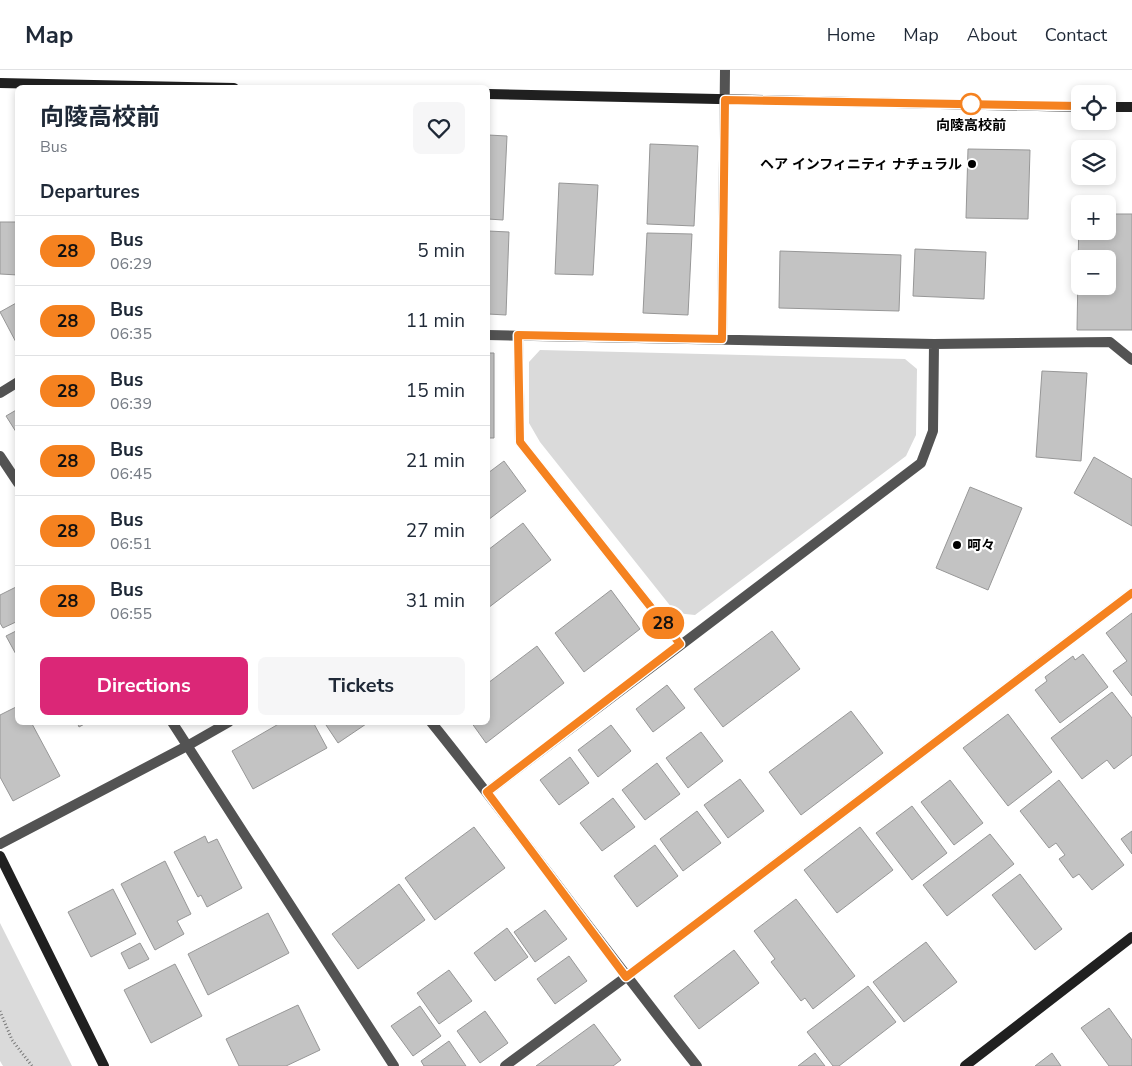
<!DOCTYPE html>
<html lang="en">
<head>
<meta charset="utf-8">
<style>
  :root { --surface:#fff; --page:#f6f6f7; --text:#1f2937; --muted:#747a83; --line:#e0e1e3; --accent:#db2777 }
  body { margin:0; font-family:"Nunito Sans","Noto Sans JP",sans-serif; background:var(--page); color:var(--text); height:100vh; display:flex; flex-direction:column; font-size:19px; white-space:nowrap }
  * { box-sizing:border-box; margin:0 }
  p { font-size:16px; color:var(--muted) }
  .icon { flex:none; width:28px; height:28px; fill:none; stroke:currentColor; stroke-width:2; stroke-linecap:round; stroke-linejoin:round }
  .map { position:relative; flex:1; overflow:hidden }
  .details { position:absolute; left:15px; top:15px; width:475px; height:640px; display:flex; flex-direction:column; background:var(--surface); border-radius:8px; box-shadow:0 2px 8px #0003 }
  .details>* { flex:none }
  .badge { padding:0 10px; border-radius:16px; font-size:18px; line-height:32px }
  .controls { position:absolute; left:1071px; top:15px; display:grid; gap:10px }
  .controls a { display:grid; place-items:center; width:45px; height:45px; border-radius:8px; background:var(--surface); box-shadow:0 2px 8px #0003; font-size:25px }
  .map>.badge { position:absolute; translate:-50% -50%; box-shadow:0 0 0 2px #fff }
  h2 { padding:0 25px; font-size:19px; line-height:45px }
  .round { display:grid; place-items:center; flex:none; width:52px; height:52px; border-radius:8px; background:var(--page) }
  .summary { display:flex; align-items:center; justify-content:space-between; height:85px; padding:0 25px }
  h1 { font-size:24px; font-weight:700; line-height:38px }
  .button { display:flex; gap:10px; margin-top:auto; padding:10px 25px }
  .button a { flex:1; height:58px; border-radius:8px; background:var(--accent); color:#fff; font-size:20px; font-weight:700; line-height:58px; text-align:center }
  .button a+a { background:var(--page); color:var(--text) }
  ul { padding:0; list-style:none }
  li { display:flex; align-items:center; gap:15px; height:70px; padding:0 25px; border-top:1px solid var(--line) }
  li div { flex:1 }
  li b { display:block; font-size:19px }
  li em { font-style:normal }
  li .badge { min-width:55px; font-weight:700; text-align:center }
  header { display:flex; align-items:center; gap:30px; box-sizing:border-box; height:70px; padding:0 25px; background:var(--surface); border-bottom:1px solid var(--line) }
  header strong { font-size:24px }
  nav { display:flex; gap:28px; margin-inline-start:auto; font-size:18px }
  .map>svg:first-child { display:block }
  .green { fill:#dadada }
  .building { fill:#c3c3c3; stroke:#979797; fill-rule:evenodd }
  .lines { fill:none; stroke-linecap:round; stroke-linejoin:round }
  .path { stroke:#757575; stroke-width:3; stroke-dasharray:1 2.5; stroke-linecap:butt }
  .street { stroke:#535353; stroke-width:10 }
  .secondary { stroke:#202020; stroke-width:10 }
  .line-casing { stroke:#fff; stroke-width:11 }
  .line { stroke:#f58220; stroke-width:8 }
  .stop-dot { fill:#fff; stroke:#f58220; stroke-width:2.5 }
  .poi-dot { fill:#000; stroke:#fff; stroke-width:2 }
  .labels { text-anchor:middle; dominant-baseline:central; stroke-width:4.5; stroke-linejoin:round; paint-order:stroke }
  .stop-label { font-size:14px; font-weight:bold; fill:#000; stroke:#fff }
  .poi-label { font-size:14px; font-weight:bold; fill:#000; stroke:#fff; text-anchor:end }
</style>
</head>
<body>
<header>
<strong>Map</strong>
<nav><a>Home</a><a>Map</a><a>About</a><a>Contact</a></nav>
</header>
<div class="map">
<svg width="1132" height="996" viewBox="0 0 1132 996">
  <rect width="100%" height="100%" fill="#fff"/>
  <path class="green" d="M540,280L905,289L917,299L916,365L906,386L695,545L676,543L540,372L529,353V292Z
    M0,853L72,996H3L0,991Z"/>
  <path class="building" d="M488,65L507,66L503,150L488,149Z
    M650,74L698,76L694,156L647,154Z
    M968,79L1030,80L1028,149L966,148Z
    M559,113L598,115L593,205L555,204Z
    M1079,143L1080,161H1108V144H1132V260H1077ZM1080,189H1108V216H1080Z
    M0,152H18V205L0,204Z
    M488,161L509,162L506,245L488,244Z
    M647,163L692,164L688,245L643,243Z
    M915,179L986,182L984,229L913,226Z
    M780,181L901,185L899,241L779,238Z
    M18,232V276L0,242Z
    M488,283H494V368H488Z
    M1042,301L1087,303L1081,391L1036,387Z
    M18,339V365L6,346Z
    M1094,387L1132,409V456L1074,423Z
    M504,391L526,421L488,450V403Z
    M970,417L1022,438L988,520L936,498Z
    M523,453L551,490L488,538V480Z
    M18,516V551L3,558L0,553V525Z
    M611,520L640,559L584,602L555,563Z
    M1132,543V626L1113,601L1127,591L1106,563Z
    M18,560V588L6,566Z
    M772,561L800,599L723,657L694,619Z
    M537,576L564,613L486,673L471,652H488V613Z
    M1083,584L1108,617L1060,653L1035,620L1047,611L1045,607L1073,586L1075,590Z
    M667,615L685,638L653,662L636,639Z
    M1112,622L1132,648V685L1114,699L1107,690L1082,709L1051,668Z
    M18,636V652H31L60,706L13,731L0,707V645Z
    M851,641L883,683L801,745L769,702Z
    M1008,644L1052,702L1008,736L963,678Z
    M77,652H88L79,657Z
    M282,652H313L327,678L253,719L232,681Z
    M324,652H369L338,673Z
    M611,655L631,681L598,707L578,680Z
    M701,662L723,691L688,718L666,688Z
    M570,687L589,713L559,735L540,710Z
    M657,693L680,724L645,750L622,720Z
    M740,709L764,741L728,768L704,735Z
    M950,710L983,753L954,775L921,732Z
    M1059,710L1124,795L1092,820L1079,804L1073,808L1059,789L1065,785L1056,773L1049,778L1020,741Z
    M613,728L635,757L602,781L580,753Z
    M912,736L947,783L912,810L876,763Z
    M697,741L721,773L683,801L660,769Z
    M474,757L505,798L435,850L405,808Z
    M860,757L893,800L837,843L804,800Z
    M1132,761V784L1121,769Z
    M990,764L1014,794L947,846L923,815Z
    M205,766L208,773L217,769L242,818L207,837L201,825L198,827L174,782Z
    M655,775L678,806L637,837L614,806Z
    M165,791L191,844L177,851L184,864L155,880L121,814Z
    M1020,804L1062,859L1035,880L992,825Z
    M399,814L425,850L358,899L332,864Z
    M113,819L136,864L91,887L68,842Z
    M796,829L855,906L813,939L805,928L801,931L771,892L775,889L754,861Z
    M545,840L567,869L535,892L514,862Z
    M268,843L289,883L208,925L188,884Z
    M507,858L528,887L495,911L474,883Z
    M926,872L957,912L904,952L873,912Z
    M140,873L149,889L129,899L121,883Z
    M734,880L759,913L699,959L674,926Z
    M569,886L587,911L555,934L537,909Z
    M175,894L202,946L151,973L124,920Z
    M449,900L472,931L439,954L417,923Z
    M868,916L896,952L839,996H833L807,962Z
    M298,935L320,980L286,996H239L226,969Z
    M420,936L441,966L413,986L391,956Z
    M1109,938L1132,970V996H1109L1081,958Z
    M485,941L508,973L480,993L457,961Z
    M594,954L621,990L613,996H536Z
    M449,971L466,996H424L421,991Z
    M815,983L825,996H798Z
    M1052,983L1061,996H1035Z"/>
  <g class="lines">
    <path class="path" d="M0,941L12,970L32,996"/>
    <path class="street" d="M488,265L934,274L1110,272L1132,290
      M518,265L520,372L680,574
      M722,269L725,0
      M0,323L18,312
      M0,386L18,413
      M172,652L394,996
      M431,652C522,765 607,883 697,996
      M487,722L921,393L933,361L934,274
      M0,774L187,676L229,652
      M505,996L626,907L1132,523"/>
    <path class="secondary" d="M0,13L234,18
      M488,24L1080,37
      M1108,37H1132
      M0,786L104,996
      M965,996L1132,867"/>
  </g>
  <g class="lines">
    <g class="line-casing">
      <path id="line" d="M1080,36L725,30L722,269L518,265L520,372L680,574L487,722L626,907L1132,523"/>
    </g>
    <use href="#line" class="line"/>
  </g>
  <circle class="stop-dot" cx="971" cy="34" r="10"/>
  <g class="poi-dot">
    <circle cx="972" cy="94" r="5"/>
    <circle cx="957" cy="475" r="5"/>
  </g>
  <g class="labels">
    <g class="stop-label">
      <text x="971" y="55">向陵高校前</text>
    </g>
    <g class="poi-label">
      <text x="962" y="94">ヘア インフィニティ ナチュラル</text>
      <text x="967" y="475" text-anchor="start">呵々</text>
    </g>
  </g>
</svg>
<div class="controls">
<a><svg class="icon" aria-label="locate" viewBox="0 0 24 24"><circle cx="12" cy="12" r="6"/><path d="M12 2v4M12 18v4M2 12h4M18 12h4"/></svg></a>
<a><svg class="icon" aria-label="layers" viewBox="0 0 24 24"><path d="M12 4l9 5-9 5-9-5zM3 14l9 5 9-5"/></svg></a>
<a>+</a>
<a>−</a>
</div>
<b class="badge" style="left:663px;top:553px;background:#f58220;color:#111">28</b>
<section class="details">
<div class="summary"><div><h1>向陵高校前</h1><p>Bus</p></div><a class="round"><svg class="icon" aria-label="heart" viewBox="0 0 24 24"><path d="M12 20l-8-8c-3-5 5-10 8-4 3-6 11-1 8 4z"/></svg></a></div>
<h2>Departures</h2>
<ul>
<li><span class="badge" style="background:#f58220;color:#111">28</span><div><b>Bus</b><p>06:29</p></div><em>5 min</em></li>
<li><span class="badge" style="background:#f58220;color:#111">28</span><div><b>Bus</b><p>06:35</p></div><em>11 min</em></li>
<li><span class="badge" style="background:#f58220;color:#111">28</span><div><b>Bus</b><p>06:39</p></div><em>15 min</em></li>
<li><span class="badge" style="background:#f58220;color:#111">28</span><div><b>Bus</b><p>06:45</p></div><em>21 min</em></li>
<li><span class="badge" style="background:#f58220;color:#111">28</span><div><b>Bus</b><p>06:51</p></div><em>27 min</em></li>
<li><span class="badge" style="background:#f58220;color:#111">28</span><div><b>Bus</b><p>06:55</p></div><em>31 min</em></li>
</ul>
<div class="button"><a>Directions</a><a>Tickets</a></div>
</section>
</div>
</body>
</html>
